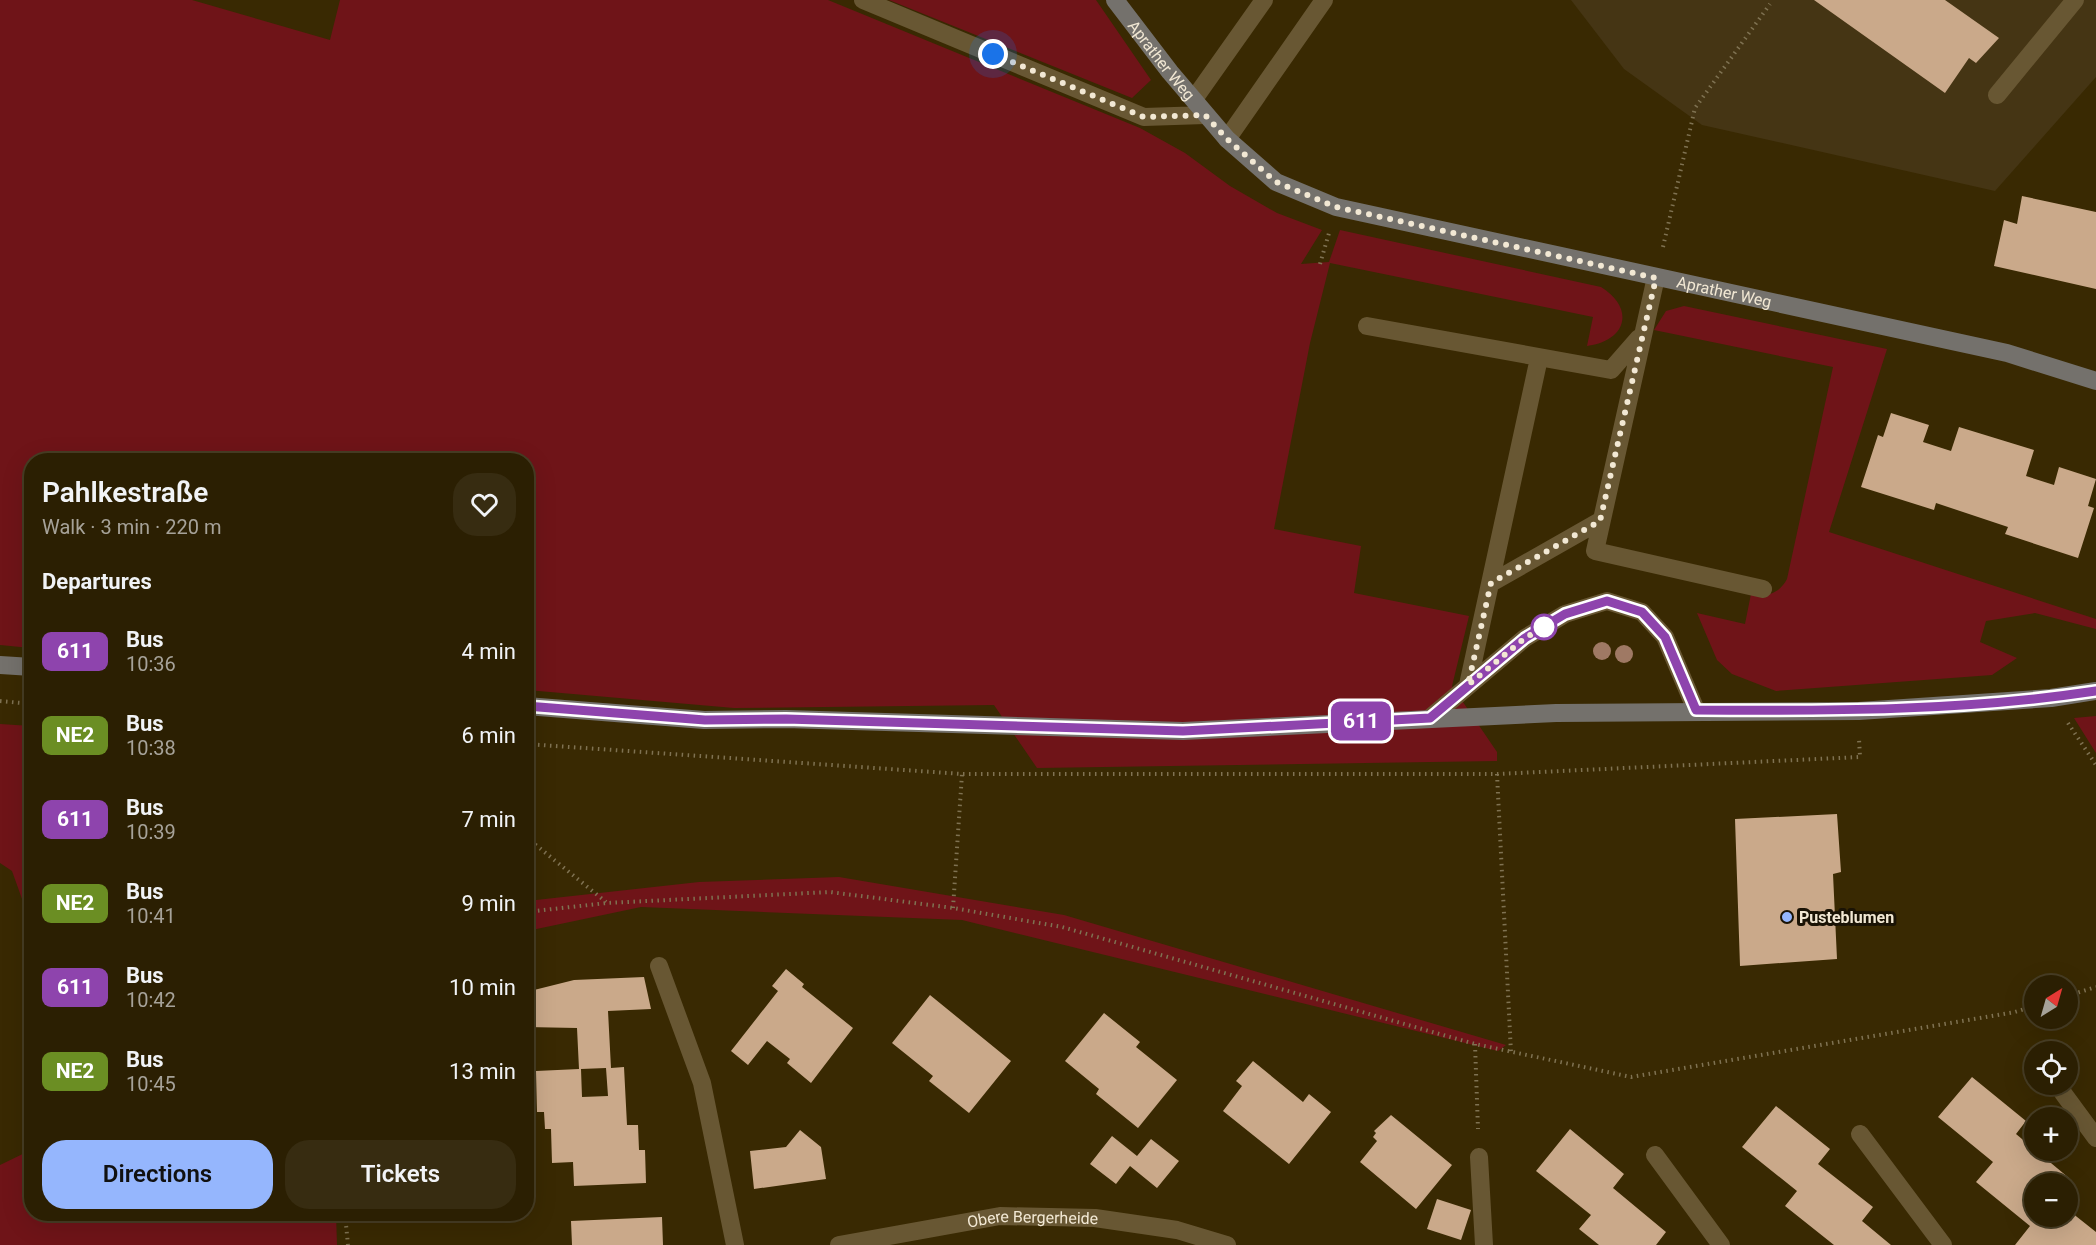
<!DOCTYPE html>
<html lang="en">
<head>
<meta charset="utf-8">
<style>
  :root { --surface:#2b1f02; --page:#372c11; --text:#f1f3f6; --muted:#a6a299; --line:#473d24; --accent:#95b6fd }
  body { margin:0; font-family:Roboto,sans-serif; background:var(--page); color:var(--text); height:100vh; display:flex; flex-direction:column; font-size:22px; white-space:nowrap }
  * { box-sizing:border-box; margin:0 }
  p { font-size:20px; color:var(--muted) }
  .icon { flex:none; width:33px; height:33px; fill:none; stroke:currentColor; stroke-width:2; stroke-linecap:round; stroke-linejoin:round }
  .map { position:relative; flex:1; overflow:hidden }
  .drawer { position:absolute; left:24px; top:453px; width:510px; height:768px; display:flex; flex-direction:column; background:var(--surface); border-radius:24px; box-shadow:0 6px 24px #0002,0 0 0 2px var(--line) }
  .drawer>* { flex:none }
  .badge { padding:0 12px; border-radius:9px; font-size:21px; line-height:39px }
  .needle { width:39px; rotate:37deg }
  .fabs { position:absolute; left:2024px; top:975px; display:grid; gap:12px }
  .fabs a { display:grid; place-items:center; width:54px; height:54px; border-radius:50%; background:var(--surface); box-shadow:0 6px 24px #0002,0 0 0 2px var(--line); font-size:30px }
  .you { position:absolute; width:30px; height:30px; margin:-15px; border:4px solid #fff; border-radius:50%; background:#1a73e8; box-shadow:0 0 0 9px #1a73e833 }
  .map>.badge { position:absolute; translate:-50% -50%; box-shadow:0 0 0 3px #fff }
  h2 { padding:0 18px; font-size:22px; line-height:54px }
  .round { display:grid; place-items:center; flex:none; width:63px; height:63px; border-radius:24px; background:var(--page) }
  .overview { display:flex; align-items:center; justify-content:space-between; height:102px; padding:0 18px }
  h1 { font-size:28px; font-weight:600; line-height:45px }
  .primary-button { display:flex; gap:12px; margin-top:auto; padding:12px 18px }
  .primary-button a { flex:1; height:69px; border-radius:24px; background:var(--accent); color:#111; font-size:24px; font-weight:600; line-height:69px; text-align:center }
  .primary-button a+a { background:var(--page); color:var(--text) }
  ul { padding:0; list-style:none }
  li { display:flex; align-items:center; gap:18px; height:84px; padding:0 18px }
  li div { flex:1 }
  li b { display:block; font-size:22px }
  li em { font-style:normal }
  li .badge { min-width:66px; font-weight:700; text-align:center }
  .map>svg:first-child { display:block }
  .built { fill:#453514 }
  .green { fill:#6f1418 }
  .building { fill:#caa98a; fill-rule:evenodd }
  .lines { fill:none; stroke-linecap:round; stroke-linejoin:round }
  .path { stroke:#7f7252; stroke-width:4; stroke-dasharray:1.5 4.5; stroke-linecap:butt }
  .lane { stroke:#685733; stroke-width:18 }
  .street { stroke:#685733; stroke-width:18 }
  .secondary { stroke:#74716c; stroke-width:18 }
  .tree { fill:#9f7964 }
  .line-casing { stroke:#fff; stroke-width:14 }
  .line { stroke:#8e44ad; stroke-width:9 }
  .walk { stroke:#f2e8d4; stroke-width:6; stroke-dasharray:0 10.8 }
  .stop-dot { fill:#fff; stroke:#8e44ad; stroke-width:3 }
  .poi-dot { fill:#95b6fd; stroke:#1a1305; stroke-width:2 }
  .labels { text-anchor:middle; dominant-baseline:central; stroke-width:6; stroke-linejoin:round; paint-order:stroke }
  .street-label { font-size:16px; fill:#f2e8d4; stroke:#1a1305 }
  .poi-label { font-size:16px; font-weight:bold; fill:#f2e8d4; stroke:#1a1305; text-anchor:start }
</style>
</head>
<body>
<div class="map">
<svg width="2096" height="1245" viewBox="0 0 2096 1245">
  <rect width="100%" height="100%" fill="#392902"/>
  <path class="built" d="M1571,0H2096V77L1995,191L1702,125L1624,69Z"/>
  <path class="green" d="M0,0H192L330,40L340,0H828L1140,128L1185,153L1230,186L1277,213L1322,230L1301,264L1329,262L1340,230L1601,287C1636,309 1626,341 1587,346L1593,317L1330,263L1310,343L1274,529L1361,546L1354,593L1469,616L1452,686L1497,752V761L1037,768L994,705L734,708L527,690L526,460H32L31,648L0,645Z
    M889,0H1096L1151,80L1132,98Z
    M1684,306L1887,349L1829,532L2096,619V629L2035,613L1986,621L1980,642L2017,658L1992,675L1776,691L1732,674L1717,660L1697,613L1745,624L1751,594C1767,597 1779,594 1787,579L1833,367L1654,330L1666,311Z
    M2096,716V753L2074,718Z
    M0,724L31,726V924L12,871L0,863Z
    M839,877L1064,915L1506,1045L1498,1051L962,920L641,907L527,931V901L699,882Z
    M31,1150L32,1214H336L337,1245H0V1165Z"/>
  <path class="building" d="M1814,0H1945L1999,38L1976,63L1969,58L1945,93Z
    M2022,196L2096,212V289L1994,266L2004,220L2017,224Z
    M1891,413L1929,425L1923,442L1951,451L1959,427L2034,450L2026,476L2054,485L2059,467L2096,479L2088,506L2094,508L2078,558L2005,534L2008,527L1936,503L1934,510L1861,487L1878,435L1883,437Z
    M1837,814L1841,872L1833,874L1837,959L1740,966L1735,819Z
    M786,969L804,984L802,987L853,1028L811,1083L787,1063L790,1059L767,1041L748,1065L731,1051L778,991L772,986Z
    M644,977L651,1009L608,1011L611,1068L624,1067L627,1125H638L639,1150H645L646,1183L574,1186L573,1162L552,1163L551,1129H545L544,1112H537L536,1071L579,1069L577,1028L526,1027V992L574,980ZM606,1068L608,1096L582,1097L581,1069Z
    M930,995L1011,1061L969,1113L929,1081L933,1076L892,1043Z
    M1104,1013L1140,1042L1136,1047L1177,1080L1138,1128L1096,1094L1099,1089L1065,1061Z
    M1253,1061L1303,1102L1309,1094L1331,1112L1289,1164L1223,1111L1242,1086L1236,1081Z
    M1972,1077L2026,1121L2016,1134L2069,1178L2065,1184H2034V1216H2067V1209L2096,1232V1245H2015L2030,1226L1976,1182L1993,1162L1938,1117Z
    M1776,1106L1830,1149L1818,1164L1873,1207L1862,1221L1891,1245H1834L1785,1206L1797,1191L1742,1147Z
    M1391,1115L1452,1165L1416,1209L1360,1162L1377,1141L1373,1137L1376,1133L1374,1131Z
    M1570,1129L1624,1174L1613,1188L1666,1232L1656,1245H1599L1579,1229L1591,1215L1536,1171Z
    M800,1130L821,1147L826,1179L754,1189L750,1151L786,1147Z
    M1112,1136L1137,1156L1151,1139L1179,1161L1157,1188L1130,1166L1116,1184L1090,1164Z
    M1437,1199L1471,1210L1461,1240L1427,1229Z
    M662,1217L663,1245H572L571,1221Z"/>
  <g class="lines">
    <path class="path" d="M1663,247L1695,108L1770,4
      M1320,264L1329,233
      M0,701L32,704
      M2068,723L2096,765
      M526,744L962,774H1497L1860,757L1859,739
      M1497,774L1511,1053
      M526,837L606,902
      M953,908L962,774
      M526,912L607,903L830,892L953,908L1062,927L1475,1044L1631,1077L2015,1012L2034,1006
      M2067,996L2096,987
      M1475,1044L1478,1129
      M345,1214L348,1245"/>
    <path class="lane" d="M863,0L1144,117L1205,115
      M1997,95L2075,0
      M1194,99L1264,0
      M1227,139L1324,0
      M1656,277L1595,551L1763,589
      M1367,326L1611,370L1639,338
      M1491,583L1600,521
      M1468,685L1539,358
      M1430,718L1525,638L1565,614L1607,601L1642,612L1665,637L1696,710
      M659,966L702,1083L735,1245
      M2063,1093L2096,1138
      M1860,1134L1943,1245
      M1655,1155L1721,1245
      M1479,1157L1484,1245"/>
    <path class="street" id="s1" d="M839,1245L1000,1216L1095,1218L1177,1230L1227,1245"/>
    <g class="secondary">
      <path id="s2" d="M1115,0L1170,72L1227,139L1276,182L1336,207L2007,353L2096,381"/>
      <path d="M0,665L32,667"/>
      <path d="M526,706L704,720L786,719L1183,731L1556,713L1859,711L2051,698L2096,691"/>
    </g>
  </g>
  <g class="tree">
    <circle cx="1602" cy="651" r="9"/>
    <circle cx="1624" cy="654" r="9"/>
  </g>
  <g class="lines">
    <g class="line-casing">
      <path id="line" d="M526,706L705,720L786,719L1183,731L1430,718L1525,638L1565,614L1607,601L1642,612L1665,637L1696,710C1829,711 1964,711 2096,691"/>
    </g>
    <use href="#line" class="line"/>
    <path class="walk" d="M993,54L1144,117L1205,115L1227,139L1276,182L1336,207L1656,278L1600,521L1491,583L1468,685L1525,638L1544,627"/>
  </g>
  <circle class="stop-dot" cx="1544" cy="627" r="12"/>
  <circle class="poi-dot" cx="1787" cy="917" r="6"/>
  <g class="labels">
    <g class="street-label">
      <text stroke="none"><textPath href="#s2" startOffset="76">Aprather Weg</textPath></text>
      <text stroke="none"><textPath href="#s2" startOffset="706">Aprather Weg</textPath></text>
      <text stroke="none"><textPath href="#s1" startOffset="196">Obere Bergerheide</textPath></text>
    </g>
    <g class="poi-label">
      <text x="1799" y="917">Pusteblumen</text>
    </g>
  </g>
</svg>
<div class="fabs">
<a><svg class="needle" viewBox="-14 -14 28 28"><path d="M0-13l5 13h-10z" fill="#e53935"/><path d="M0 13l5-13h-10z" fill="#a6a299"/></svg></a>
<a><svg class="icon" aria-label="locate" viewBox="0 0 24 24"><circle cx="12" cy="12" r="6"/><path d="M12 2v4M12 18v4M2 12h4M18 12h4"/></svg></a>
<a>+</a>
<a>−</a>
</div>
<div class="you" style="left:993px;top:54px"></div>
<b class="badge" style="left:1361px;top:721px;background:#8e44ad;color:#fff">611</b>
<section class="drawer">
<div class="overview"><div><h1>Pahlkestraße</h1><p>Walk · 3 min · 220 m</p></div><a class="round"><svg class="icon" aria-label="heart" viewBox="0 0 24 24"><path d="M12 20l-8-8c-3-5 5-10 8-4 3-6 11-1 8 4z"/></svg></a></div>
<h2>Departures</h2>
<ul>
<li><span class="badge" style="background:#8e44ad;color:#fff">611</span><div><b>Bus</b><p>10:36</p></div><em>4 min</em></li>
<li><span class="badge" style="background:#6b8e23;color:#fff">NE2</span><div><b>Bus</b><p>10:38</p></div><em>6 min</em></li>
<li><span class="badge" style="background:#8e44ad;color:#fff">611</span><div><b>Bus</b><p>10:39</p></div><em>7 min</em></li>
<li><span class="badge" style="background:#6b8e23;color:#fff">NE2</span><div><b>Bus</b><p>10:41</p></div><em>9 min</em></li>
<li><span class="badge" style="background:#8e44ad;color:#fff">611</span><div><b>Bus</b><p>10:42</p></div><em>10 min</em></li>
<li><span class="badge" style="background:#6b8e23;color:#fff">NE2</span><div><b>Bus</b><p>10:45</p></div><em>13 min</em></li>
</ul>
<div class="primary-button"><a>Directions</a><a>Tickets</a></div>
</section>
</div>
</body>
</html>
